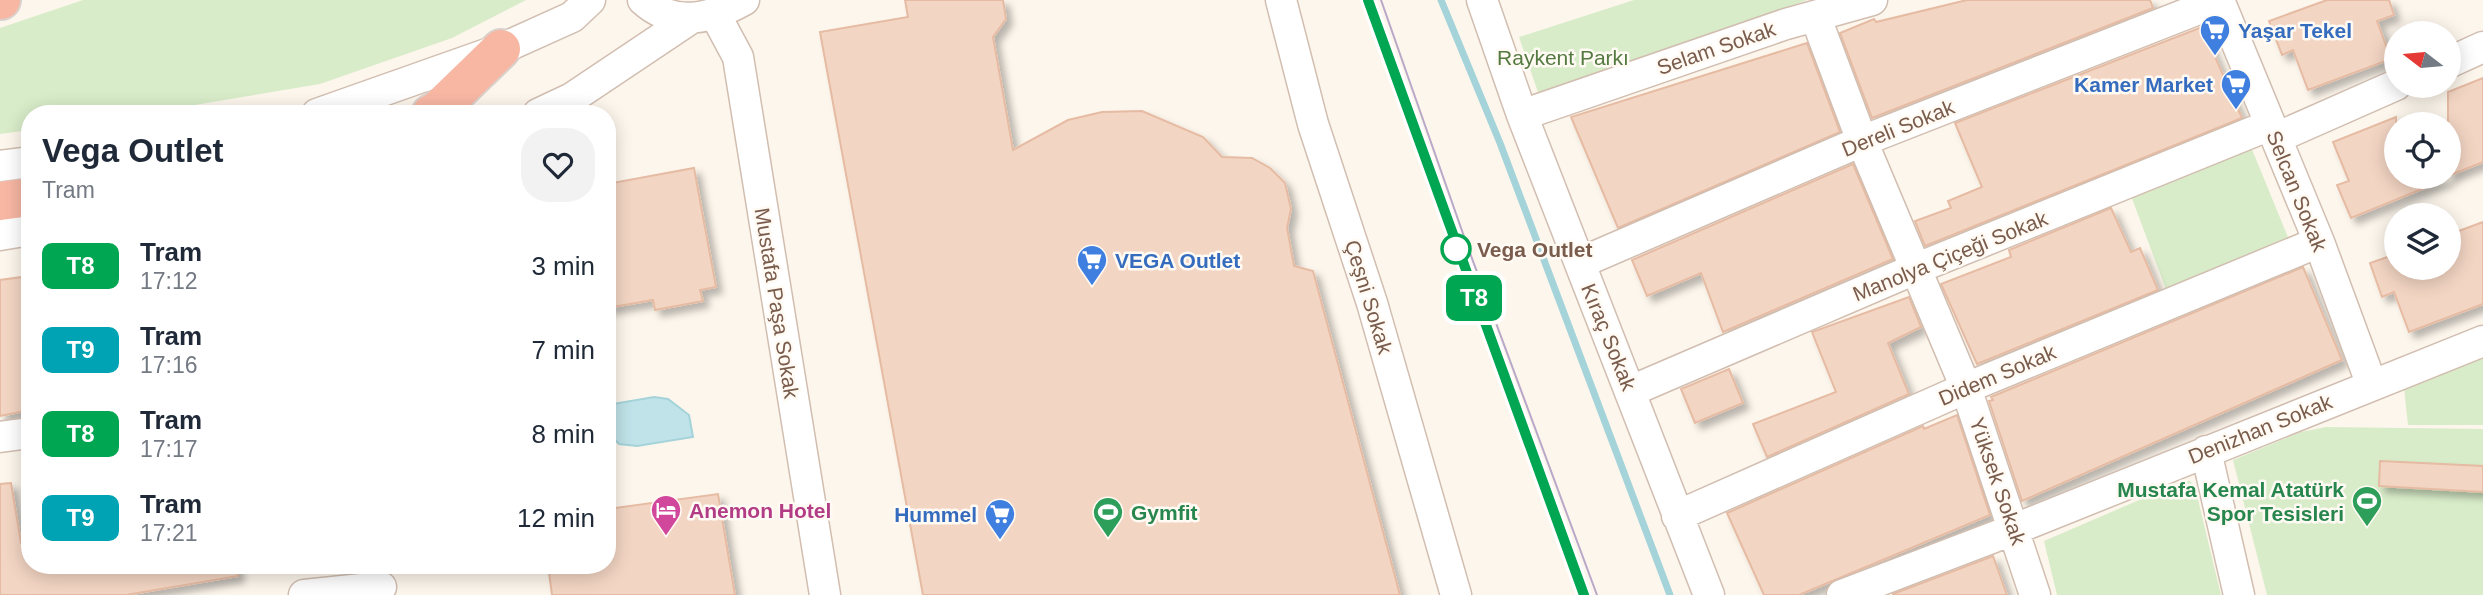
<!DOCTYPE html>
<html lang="en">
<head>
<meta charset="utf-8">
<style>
  :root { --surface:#fff; --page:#f2f2f3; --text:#1f2937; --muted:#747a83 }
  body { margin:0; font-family:Helvetica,sans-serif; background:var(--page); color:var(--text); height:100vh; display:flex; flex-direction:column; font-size:26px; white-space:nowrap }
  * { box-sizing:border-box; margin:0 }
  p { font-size:23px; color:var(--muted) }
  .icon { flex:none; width:38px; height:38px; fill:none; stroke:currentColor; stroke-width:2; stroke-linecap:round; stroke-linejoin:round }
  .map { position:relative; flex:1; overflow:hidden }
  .details { position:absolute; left:21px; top:105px; width:595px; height:469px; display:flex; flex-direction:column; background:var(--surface); border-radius:28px; box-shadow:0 4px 18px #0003 }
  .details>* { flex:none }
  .badge { padding:0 14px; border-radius:10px; font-size:24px; line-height:46px }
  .needle { width:46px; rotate:286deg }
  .fabs { position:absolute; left:2384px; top:21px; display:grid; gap:14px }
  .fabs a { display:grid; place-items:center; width:77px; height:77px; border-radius:50%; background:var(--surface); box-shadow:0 4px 18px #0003; font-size:35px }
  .map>.badge { position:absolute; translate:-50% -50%; box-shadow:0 0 0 4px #fff }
  .round { display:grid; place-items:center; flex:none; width:74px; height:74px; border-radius:28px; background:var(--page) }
  .head { display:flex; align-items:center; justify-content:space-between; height:119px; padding:0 21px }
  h1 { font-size:33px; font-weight:800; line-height:52px }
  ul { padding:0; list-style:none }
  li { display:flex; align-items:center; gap:21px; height:84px; padding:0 21px }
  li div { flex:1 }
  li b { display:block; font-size:26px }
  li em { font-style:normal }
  li .badge { min-width:77px; font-weight:700; text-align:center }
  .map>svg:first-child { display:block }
  .green { fill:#d8ecc9 }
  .water { fill:#bfe3e8; stroke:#a5d3da; stroke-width:2 }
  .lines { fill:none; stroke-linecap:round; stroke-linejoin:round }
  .stream { stroke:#a5d3da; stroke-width:7 }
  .building { fill:#f3d5c3; stroke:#e6bba3; stroke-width:2; filter:url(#shadow) }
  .minor-casing { stroke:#d1beb0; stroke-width:33 }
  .highway-casing { stroke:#dad1cd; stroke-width:42 }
  .minor { stroke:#fff; stroke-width:30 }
  .highway { stroke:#f7b7a3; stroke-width:38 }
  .tram { stroke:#b9a8c9; stroke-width:2 }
  .line-casing { stroke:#fff; stroke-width:16 }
  .line { stroke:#00a651; stroke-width:10 }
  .stop-dot { fill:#fff; stroke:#00a651; stroke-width:3.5 }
  .labels { text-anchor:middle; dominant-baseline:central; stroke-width:5; stroke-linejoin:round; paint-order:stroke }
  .shop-label { font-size:21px; font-weight:bold; fill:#366cbe; stroke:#fffaf3; text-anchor:start }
  .street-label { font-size:21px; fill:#7a5c4d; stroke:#fffaf3 }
  .park-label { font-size:21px; fill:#537a41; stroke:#fffaf3 }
  .stop-label { font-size:21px; font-weight:bold; fill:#7a5c4d; stroke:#fffaf3; text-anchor:start }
  .leisure-label { font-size:21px; font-weight:bold; fill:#27864d; stroke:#fffaf3; text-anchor:end }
  .hotel-label { font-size:21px; font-weight:bold; fill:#b23c85; stroke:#fffaf3; text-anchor:start }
</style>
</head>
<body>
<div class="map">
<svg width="2483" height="595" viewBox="0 0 2483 595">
  <defs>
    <filter id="shadow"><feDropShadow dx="6" dy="6" stdDeviation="3.5" flood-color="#0004"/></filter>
  </defs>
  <rect width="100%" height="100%" fill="#fdf6ec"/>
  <path class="green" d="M83,0H526L452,38L320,84L141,114H30V130L0,134V28Z
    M1634,0H1807L1540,98L1519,37Z
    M2251,147L2290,242L2167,292L2131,196Z
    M2483,358V425H2408L2404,388Z
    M2326,427L2483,429V595H2267L2233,460L2301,432Z
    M2190,481L2195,487L2221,595H2057L2044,541L2181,482Z"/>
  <path class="water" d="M654,397L668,399L689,415L693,437L637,446L619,444L607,431V405Z"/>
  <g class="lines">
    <path class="stream" d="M1441,0L1500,143L1670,595"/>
  </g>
  <path class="building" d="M905,0H1003L1006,19L993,37L1013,150L1068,120L1102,112L1142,111L1203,137L1222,157L1252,158L1270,168L1285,183L1291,209L1287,228L1294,266L1313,271L1400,595H923L820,32L908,17Z
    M1967,0H2150L2153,8L1872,118L1840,33L1874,19L1876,22Z
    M2327,0H2389L2394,15L2377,21L2391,59L2308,90L2293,50L2282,55L2269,21Z
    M2202,27L2242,118L1925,246L1915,221L1951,208L1948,201L1982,187L1955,123Z
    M1807,43L1840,132L1618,228L1571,117Z
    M2483,78V162L2448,176V92Z
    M2396,117V177L2449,178L2351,218L2337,185L2349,181L2333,142Z
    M1853,164L1893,259L1723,332L1701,273L1647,296L1632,260Z
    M694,168L716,287L700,290L703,301L655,310L653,300L607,308V184Z
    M2111,208L2131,252L2140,248L2158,290L1977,364L1941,284L2011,257L2009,250Z
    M2483,222V304L2409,332L2394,292L2382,297L2370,263L2396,254V268H2448V235Z
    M2303,267L2342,360L2022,501L1989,401L1993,400L1991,397Z
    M30,276V410L0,416V280Z
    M1909,297L1921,327L1888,343L1909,394L1767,457L1753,424L1836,392L1812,332Z
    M1729,369L1743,403L1695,423L1681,389Z
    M1957,415L1990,515L1799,595H1764L1727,513L1923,426L1924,429Z
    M2380,461L2483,466V492L2379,486Z
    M11,483L21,543L30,542V565H237L238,576L126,595H0V484Z
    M718,494L735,595H552L548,565H607V509Z
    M1993,556L2007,595H1893V594Z"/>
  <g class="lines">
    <g class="minor-casing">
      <path id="minor" d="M643,0C675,29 712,18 744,0
        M1281,0L1313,124L1372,303L1456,595
        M1482,0L1522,115L1709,595
        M2219,0L2319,242L2371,383
        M716,16L738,57L825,595
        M1816,18L1862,141L1966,388L2035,595
        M2448,63L2483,47
        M317,114L501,49L572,17L590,0
        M538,114L572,98L690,19
        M1522,115L1786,24L1872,0
        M2276,138L2396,85
        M0,166L30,162
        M0,235L30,230
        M1580,263L1862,141L2219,1
        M1631,391L1915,269L2270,125
        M0,437L30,433
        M2206,451L2239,595
        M1677,516L1966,388L2319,242
        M304,595L381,587
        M1842,595L2015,529L2483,341"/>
    </g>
    <g class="highway-casing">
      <path id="highway" d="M0,0H1
        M431,114L437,111L501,49
        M0,201L30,197"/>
    </g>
    <use href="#minor" class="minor"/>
    <use href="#highway" class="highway"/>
    <path class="tram" d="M1368,0L1584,595
      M1381,0L1467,245L1597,595"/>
  </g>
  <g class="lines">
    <g class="line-casing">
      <path id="line" d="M1368,0L1584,595"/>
    </g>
    <use href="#line" class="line"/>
  </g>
  <defs>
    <g id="supermarket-pin" transform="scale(1.575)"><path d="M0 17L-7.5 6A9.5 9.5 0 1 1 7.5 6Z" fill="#3f7fe0" stroke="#fffaf3"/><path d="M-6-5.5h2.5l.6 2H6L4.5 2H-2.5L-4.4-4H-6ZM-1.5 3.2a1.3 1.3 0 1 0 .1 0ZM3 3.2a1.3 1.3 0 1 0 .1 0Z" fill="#fff"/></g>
    <g id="stadium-pin" transform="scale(1.575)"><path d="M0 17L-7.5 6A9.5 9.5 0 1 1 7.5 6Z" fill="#2e9e5b" stroke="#fffaf3"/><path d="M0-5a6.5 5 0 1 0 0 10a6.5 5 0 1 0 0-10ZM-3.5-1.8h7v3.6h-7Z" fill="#fff"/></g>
    <g id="hotel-pin" transform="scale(1.575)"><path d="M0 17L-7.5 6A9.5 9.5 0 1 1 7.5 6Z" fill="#d1479c" stroke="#fffaf3"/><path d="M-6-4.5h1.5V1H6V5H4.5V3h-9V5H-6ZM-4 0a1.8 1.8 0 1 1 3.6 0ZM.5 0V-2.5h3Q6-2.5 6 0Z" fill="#fff"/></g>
  </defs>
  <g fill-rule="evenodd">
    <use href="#supermarket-pin" x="2215" y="30"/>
    <use href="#supermarket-pin" x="2236" y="84"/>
    <use href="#supermarket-pin" x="1092" y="260"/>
    <use href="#stadium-pin" x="2367" y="501"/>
    <use href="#hotel-pin" x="666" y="510"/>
    <use href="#stadium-pin" x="1108" y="512"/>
    <use href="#supermarket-pin" x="1000" y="514"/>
  </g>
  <circle class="stop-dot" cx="1456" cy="249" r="14"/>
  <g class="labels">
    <g class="shop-label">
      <text x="2238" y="30">Yaşar Tekel</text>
      <text x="2213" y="84" text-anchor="end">Kamer Market</text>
      <text x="1115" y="260">VEGA Outlet</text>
      <text x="977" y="514" text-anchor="end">Hummel</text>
    </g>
    <g class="street-label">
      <text transform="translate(1716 48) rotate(-19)">Selam Sokak</text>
      <text transform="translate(1898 128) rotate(-22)">Dereli Sokak</text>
      <text transform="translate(2297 191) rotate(68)">Selcan Sokak</text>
      <text transform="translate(1950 256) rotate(-22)">Manolya Çiçeği Sokak</text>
      <text transform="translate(1369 297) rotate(73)">Çeşni Sokak</text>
      <text transform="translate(777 303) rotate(81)">Mustafa Paşa Sokak</text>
      <text transform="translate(1609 337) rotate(68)">Kıraç Sokak</text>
      <text transform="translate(1997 375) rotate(-23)">Didem Sokak</text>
      <text transform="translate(2260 429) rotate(-22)">Denizhan Sokak</text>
      <text transform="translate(1998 481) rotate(71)">Yüksek Sokak</text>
    </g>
    <g class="park-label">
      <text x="1563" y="57">Raykent Parkı</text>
    </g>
    <g class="stop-label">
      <text x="1477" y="249">Vega Outlet</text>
    </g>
    <g class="leisure-label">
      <text x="2344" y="489">Mustafa Kemal Atatürk<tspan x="2344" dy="24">Spor Tesisleri</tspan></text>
      <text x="1131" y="512" text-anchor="start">Gymfit</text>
    </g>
    <g class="hotel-label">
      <text x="689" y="510">Anemon Hotel</text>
    </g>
  </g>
</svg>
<div class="fabs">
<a><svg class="needle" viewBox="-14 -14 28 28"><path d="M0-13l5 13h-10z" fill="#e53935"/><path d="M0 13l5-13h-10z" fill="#747a83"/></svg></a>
<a><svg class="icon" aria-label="locate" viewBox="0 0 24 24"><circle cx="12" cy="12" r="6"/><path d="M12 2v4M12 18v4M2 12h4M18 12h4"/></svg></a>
<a><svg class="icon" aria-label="layers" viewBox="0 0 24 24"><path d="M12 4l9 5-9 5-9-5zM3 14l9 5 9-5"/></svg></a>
</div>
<b class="badge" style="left:1474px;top:298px;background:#00a651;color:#fff">T8</b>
<section class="details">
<div class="head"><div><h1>Vega Outlet</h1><p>Tram</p></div><a class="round"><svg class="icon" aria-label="heart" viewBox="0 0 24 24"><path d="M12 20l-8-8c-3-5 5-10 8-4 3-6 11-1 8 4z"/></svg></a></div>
<ul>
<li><span class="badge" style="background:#00a651;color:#fff">T8</span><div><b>Tram</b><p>17:12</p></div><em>3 min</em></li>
<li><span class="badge" style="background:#00a3b4;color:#fff">T9</span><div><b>Tram</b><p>17:16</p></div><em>7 min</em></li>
<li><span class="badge" style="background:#00a651;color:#fff">T8</span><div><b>Tram</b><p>17:17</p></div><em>8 min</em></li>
<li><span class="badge" style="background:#00a3b4;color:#fff">T9</span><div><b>Tram</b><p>17:21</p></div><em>12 min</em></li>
</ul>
</section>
</div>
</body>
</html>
